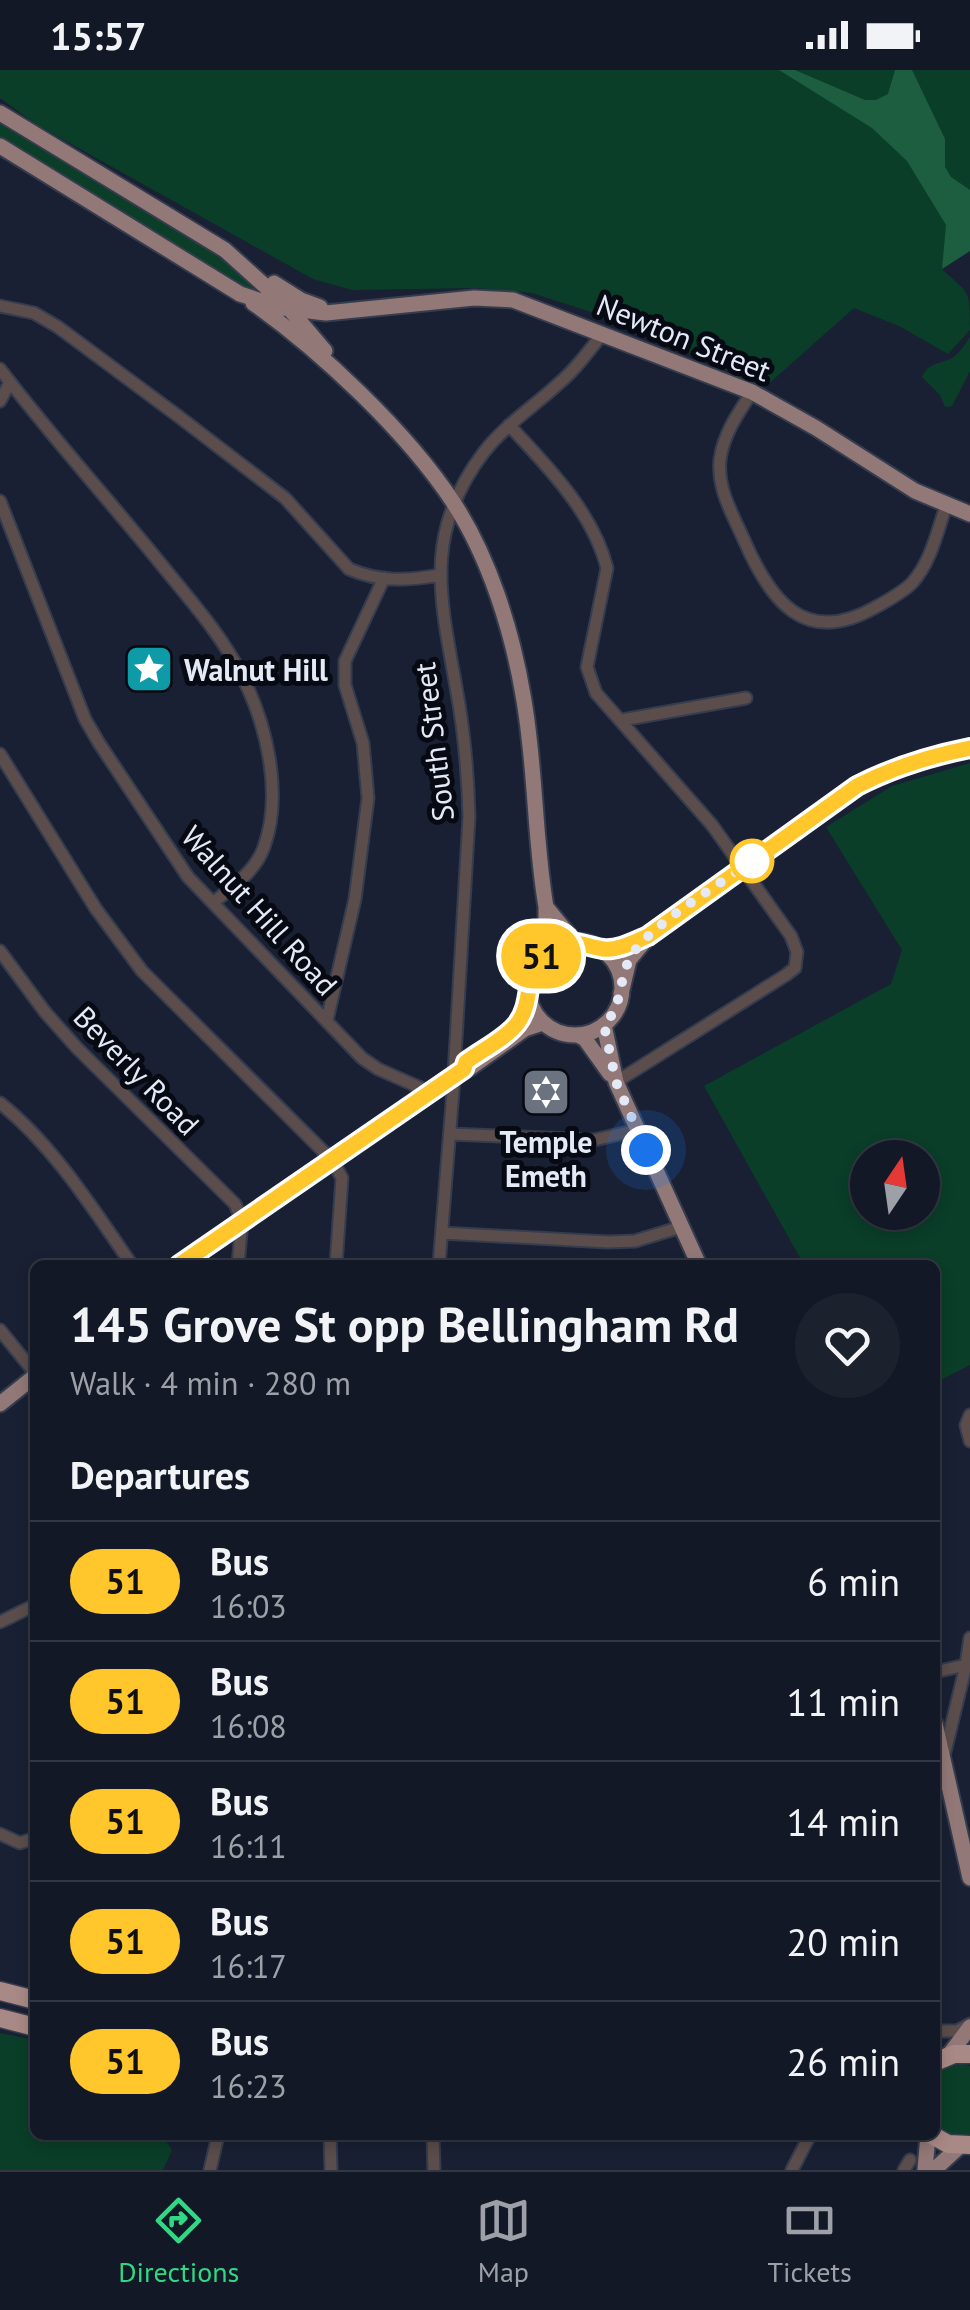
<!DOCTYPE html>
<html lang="en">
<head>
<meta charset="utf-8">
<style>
  :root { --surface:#131826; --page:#1c212e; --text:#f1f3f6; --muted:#9da0a7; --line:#323743; --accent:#30d883 }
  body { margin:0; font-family:"PT Sans",sans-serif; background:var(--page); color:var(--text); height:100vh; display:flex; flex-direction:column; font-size:38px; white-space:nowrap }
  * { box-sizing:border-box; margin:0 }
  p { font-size:32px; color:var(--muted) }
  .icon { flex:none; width:55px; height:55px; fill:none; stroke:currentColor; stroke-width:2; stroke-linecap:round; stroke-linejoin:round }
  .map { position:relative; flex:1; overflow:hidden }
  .panel { position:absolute; left:30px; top:1190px; width:910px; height:880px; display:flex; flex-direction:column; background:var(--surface); border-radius:15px; box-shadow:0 5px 15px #0003,0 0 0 2px var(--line) }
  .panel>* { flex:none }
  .badge { padding:0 20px; border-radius:32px; font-size:35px; line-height:65px }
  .needle { width:65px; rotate:13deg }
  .tools { position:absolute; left:850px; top:1070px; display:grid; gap:20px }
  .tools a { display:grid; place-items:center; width:90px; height:90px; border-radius:50%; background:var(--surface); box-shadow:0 5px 15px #0003,0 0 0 2px var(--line); font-size:50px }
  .you { position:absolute; width:50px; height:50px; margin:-25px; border:8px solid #fff; border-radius:50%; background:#1a73e8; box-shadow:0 0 0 15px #1a73e833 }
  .map>.badge { position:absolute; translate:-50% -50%; box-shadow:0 0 0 5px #fff }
  h2 { padding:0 40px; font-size:38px; line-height:90px }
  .round { display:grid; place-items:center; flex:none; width:105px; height:105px; border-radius:52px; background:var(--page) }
  .head { display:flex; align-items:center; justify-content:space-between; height:170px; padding:0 40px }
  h1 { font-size:48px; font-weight:700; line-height:75px }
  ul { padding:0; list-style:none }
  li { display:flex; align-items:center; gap:30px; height:120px; padding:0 40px; border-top:2px solid var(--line) }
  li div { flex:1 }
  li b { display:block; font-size:38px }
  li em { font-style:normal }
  li .badge { min-width:110px; font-weight:700; text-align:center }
  .status { display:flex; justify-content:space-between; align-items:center; height:70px; padding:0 50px; background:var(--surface); direction:ltr }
  .status svg { height:28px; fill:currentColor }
  .tab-bar { display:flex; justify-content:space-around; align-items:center; height:140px; border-top:2px solid var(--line); background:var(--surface); font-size:28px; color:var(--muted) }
  .tab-bar a { display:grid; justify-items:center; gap:5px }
  .tab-bar .current { color:var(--accent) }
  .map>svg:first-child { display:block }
  .green { fill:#0a3e28; fill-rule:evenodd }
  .forest { fill:#1d5d40 }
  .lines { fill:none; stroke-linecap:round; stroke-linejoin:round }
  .minor-casing { stroke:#353c4e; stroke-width:15 }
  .major-casing { stroke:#353c4e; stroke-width:19 }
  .highway-casing { stroke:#353c4e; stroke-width:21 }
  .minor { stroke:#5a4d4c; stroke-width:11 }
  .major { stroke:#927876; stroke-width:15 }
  .highway { stroke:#a98986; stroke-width:18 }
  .line-casing { stroke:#fff; stroke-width:22 }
  .line { stroke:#ffc72c; stroke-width:15 }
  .walk { stroke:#e3e9f7; stroke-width:10; stroke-dasharray:0 18 }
  .stop-dot { fill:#fff; stroke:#ffc72c; stroke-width:5 }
  .labels { text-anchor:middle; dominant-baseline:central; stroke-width:10; stroke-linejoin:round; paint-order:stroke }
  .street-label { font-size:30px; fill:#e3e9f7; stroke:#070a12 }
  .poi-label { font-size:30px; font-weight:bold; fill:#e3e9f7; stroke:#070a12; text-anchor:start }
</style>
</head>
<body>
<div class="status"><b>15:57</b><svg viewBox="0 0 49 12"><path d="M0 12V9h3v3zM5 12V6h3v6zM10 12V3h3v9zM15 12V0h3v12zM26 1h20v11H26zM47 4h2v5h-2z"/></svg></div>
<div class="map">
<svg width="970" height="2100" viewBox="0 0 970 2100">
  <rect width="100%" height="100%" fill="#192033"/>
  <path class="green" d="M0,0H970V181L942,199C970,226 970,217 970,260L948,284L899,256L854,238L765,317L697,288L666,266L532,223L477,218L352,220L313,209L37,55L0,28Z
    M0,50L217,181L258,220L253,221L237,214L0,71Z
    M970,267V301L952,336L945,337L940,325L922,307C929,292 938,295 952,288C960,283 965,274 970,267Z
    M970,693V1295L935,1313V1195H804L704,1016L891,914L902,880L826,757L892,716ZM868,1088H922V1142H868Z
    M0,1963L35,1970V2065H162L172,2080L163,2100H0Z
    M964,1994L970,1996V2065C957,2067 945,2065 935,2055V2005L952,1995Z"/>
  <path class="forest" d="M779,0H795L865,30H876L888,24L895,0H912L945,69V97L951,107L970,120V181L942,199L946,155L907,91L872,58Z"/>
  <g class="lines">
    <g class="minor-casing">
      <path id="minor" d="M0,236L34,243L58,257L182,349L285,428L349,499C379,512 408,511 439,505
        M0,299C51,366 108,429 161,494C189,529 222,565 242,606C267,655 283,724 264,777C255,802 232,817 213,833
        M752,322C738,343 723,365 720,390C717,419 733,445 744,470C770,530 804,577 874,538C887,531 902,523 912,513C931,492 937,462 946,436
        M0,331L10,312
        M509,355C547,396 593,442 607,498L587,597L596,623L712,755L791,866L797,882L795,898L786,905L616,1012
        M0,431L85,649L99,673L188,807L362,988L378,999L430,1022
        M622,650L746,628
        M0,684L96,839L142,901L332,1090L342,1108L336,1195
        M0,881L45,942L77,978L235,1134L242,1151L238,1195
        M327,950L355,829L368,728L363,673L345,615V591L384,508
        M0,1033C53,1075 93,1139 132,1195
        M450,1064L594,1070L637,1060
        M442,1163L608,1172L635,1171L681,1157
        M439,1195L453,1021L469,747C468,703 464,660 456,617C440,527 423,462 484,382C505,355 532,338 557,315C575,300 589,281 603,263
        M0,1260L35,1303
        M970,1345L966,1355L970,1371
        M0,1552L35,1535
        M935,1602L966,1595L970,1568
        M944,1686L966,1595
        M0,1764L20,1773L35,1768
        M935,1961H957L970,1954
        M330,2065L331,2100
        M433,2065L434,2100
        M210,2100L218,2065
        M792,2100L810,2065
        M904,2100L910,2090"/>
    </g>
    <g class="major-casing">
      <path id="major" d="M0,43L225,180L286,235L325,281
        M0,76L240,224L283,238L326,243L474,228L513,230L752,322L816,358L915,421L970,444
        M274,213L301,230L320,237
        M253,233C321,281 407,362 453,432C489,487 512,560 523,625C536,695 534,767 546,837V864L542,884
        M546,837L574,871
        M528 918a47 47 0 1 1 94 0a47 47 0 1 1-94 0Z
        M600,879L620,877L644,868
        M621,924L629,890L648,867L857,716L912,692L970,678
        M604,955L616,1012L699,1195
        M578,965L585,969L610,1004
        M179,1195L453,1006L470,998L525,959L543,953
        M0,1334L35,1306
        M935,1654L970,1808
        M949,1985L970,1957
        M925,2100L928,2065
        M934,2100L961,2075"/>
    </g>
    <g class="highway-casing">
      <path id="highway" d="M0,1921L35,1930
        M0,1948L35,1957
        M935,1992L954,1984H970
        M932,2065L948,2074L970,2075"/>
    </g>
    <use href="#minor" class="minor"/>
    <use href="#major" class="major"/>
    <use href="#highway" class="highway"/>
  </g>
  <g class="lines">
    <g class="line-casing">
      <path id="line" d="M179,1195L464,999L466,992C482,980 505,969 517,954C536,930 521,896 550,878C570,866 583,876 603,879C617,881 634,872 648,866L857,716C894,697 930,686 970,678"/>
    </g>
    <use href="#line" class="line"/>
    <path class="walk" d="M646,1080L616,1012L604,955C623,935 618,913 629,890C643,859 722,813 752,791"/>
  </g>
  <defs>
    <g id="sight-square" transform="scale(2.5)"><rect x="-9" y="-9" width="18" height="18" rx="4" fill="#0f9aa8" stroke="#070a12"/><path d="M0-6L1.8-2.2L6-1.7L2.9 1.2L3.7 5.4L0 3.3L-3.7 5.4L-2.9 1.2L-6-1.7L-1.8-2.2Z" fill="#fff"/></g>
    <g id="synagogue-square" transform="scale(2.5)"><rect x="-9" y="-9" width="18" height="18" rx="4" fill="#6b7280" stroke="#070a12"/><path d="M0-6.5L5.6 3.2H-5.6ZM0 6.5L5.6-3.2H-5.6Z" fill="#fff"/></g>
  </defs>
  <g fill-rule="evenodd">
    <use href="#sight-square" x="149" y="599"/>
    <use href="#synagogue-square" x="546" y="1022"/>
  </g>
  <circle class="stop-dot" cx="752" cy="791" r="20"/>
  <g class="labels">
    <g class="street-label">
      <text transform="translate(684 267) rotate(22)">Newton Street</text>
      <text transform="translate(433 672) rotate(-97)">South Street</text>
      <text transform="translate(260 840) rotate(48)">Walnut Hill Road</text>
      <text transform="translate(137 1000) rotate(46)">Beverly Road</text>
    </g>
    <g class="poi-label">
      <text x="184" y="599">Walnut Hill</text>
      <text x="546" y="1071" text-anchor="middle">Temple<tspan x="546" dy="34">Emeth</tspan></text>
    </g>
  </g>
</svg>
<div class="tools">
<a><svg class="needle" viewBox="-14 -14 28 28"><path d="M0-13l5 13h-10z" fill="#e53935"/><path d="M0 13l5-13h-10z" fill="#9da0a7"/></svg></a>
</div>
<div class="you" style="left:646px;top:1080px"></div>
<b class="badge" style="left:541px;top:886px;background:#ffc72c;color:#111">51</b>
<section class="panel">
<div class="head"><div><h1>145 Grove St opp Bellingham Rd</h1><p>Walk · 4 min · 280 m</p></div><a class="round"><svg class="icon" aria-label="heart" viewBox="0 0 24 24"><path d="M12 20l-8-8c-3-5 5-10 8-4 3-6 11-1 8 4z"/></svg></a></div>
<h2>Departures</h2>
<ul>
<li><span class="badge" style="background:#ffc72c;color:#111">51</span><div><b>Bus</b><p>16:03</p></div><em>6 min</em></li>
<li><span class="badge" style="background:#ffc72c;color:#111">51</span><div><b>Bus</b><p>16:08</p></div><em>11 min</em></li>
<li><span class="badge" style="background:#ffc72c;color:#111">51</span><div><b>Bus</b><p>16:11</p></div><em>14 min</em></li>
<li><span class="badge" style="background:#ffc72c;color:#111">51</span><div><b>Bus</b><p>16:17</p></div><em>20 min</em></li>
<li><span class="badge" style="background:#ffc72c;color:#111">51</span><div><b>Bus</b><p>16:23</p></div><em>26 min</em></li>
</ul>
</section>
</div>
<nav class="tab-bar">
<a class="current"><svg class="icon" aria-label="directions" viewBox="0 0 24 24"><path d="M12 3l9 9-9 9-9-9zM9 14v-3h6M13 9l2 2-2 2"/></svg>Directions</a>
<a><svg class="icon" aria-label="map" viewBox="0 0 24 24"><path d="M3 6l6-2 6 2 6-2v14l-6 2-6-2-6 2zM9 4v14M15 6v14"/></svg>Map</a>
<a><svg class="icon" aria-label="tickets" viewBox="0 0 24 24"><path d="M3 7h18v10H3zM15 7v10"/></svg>Tickets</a>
</nav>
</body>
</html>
